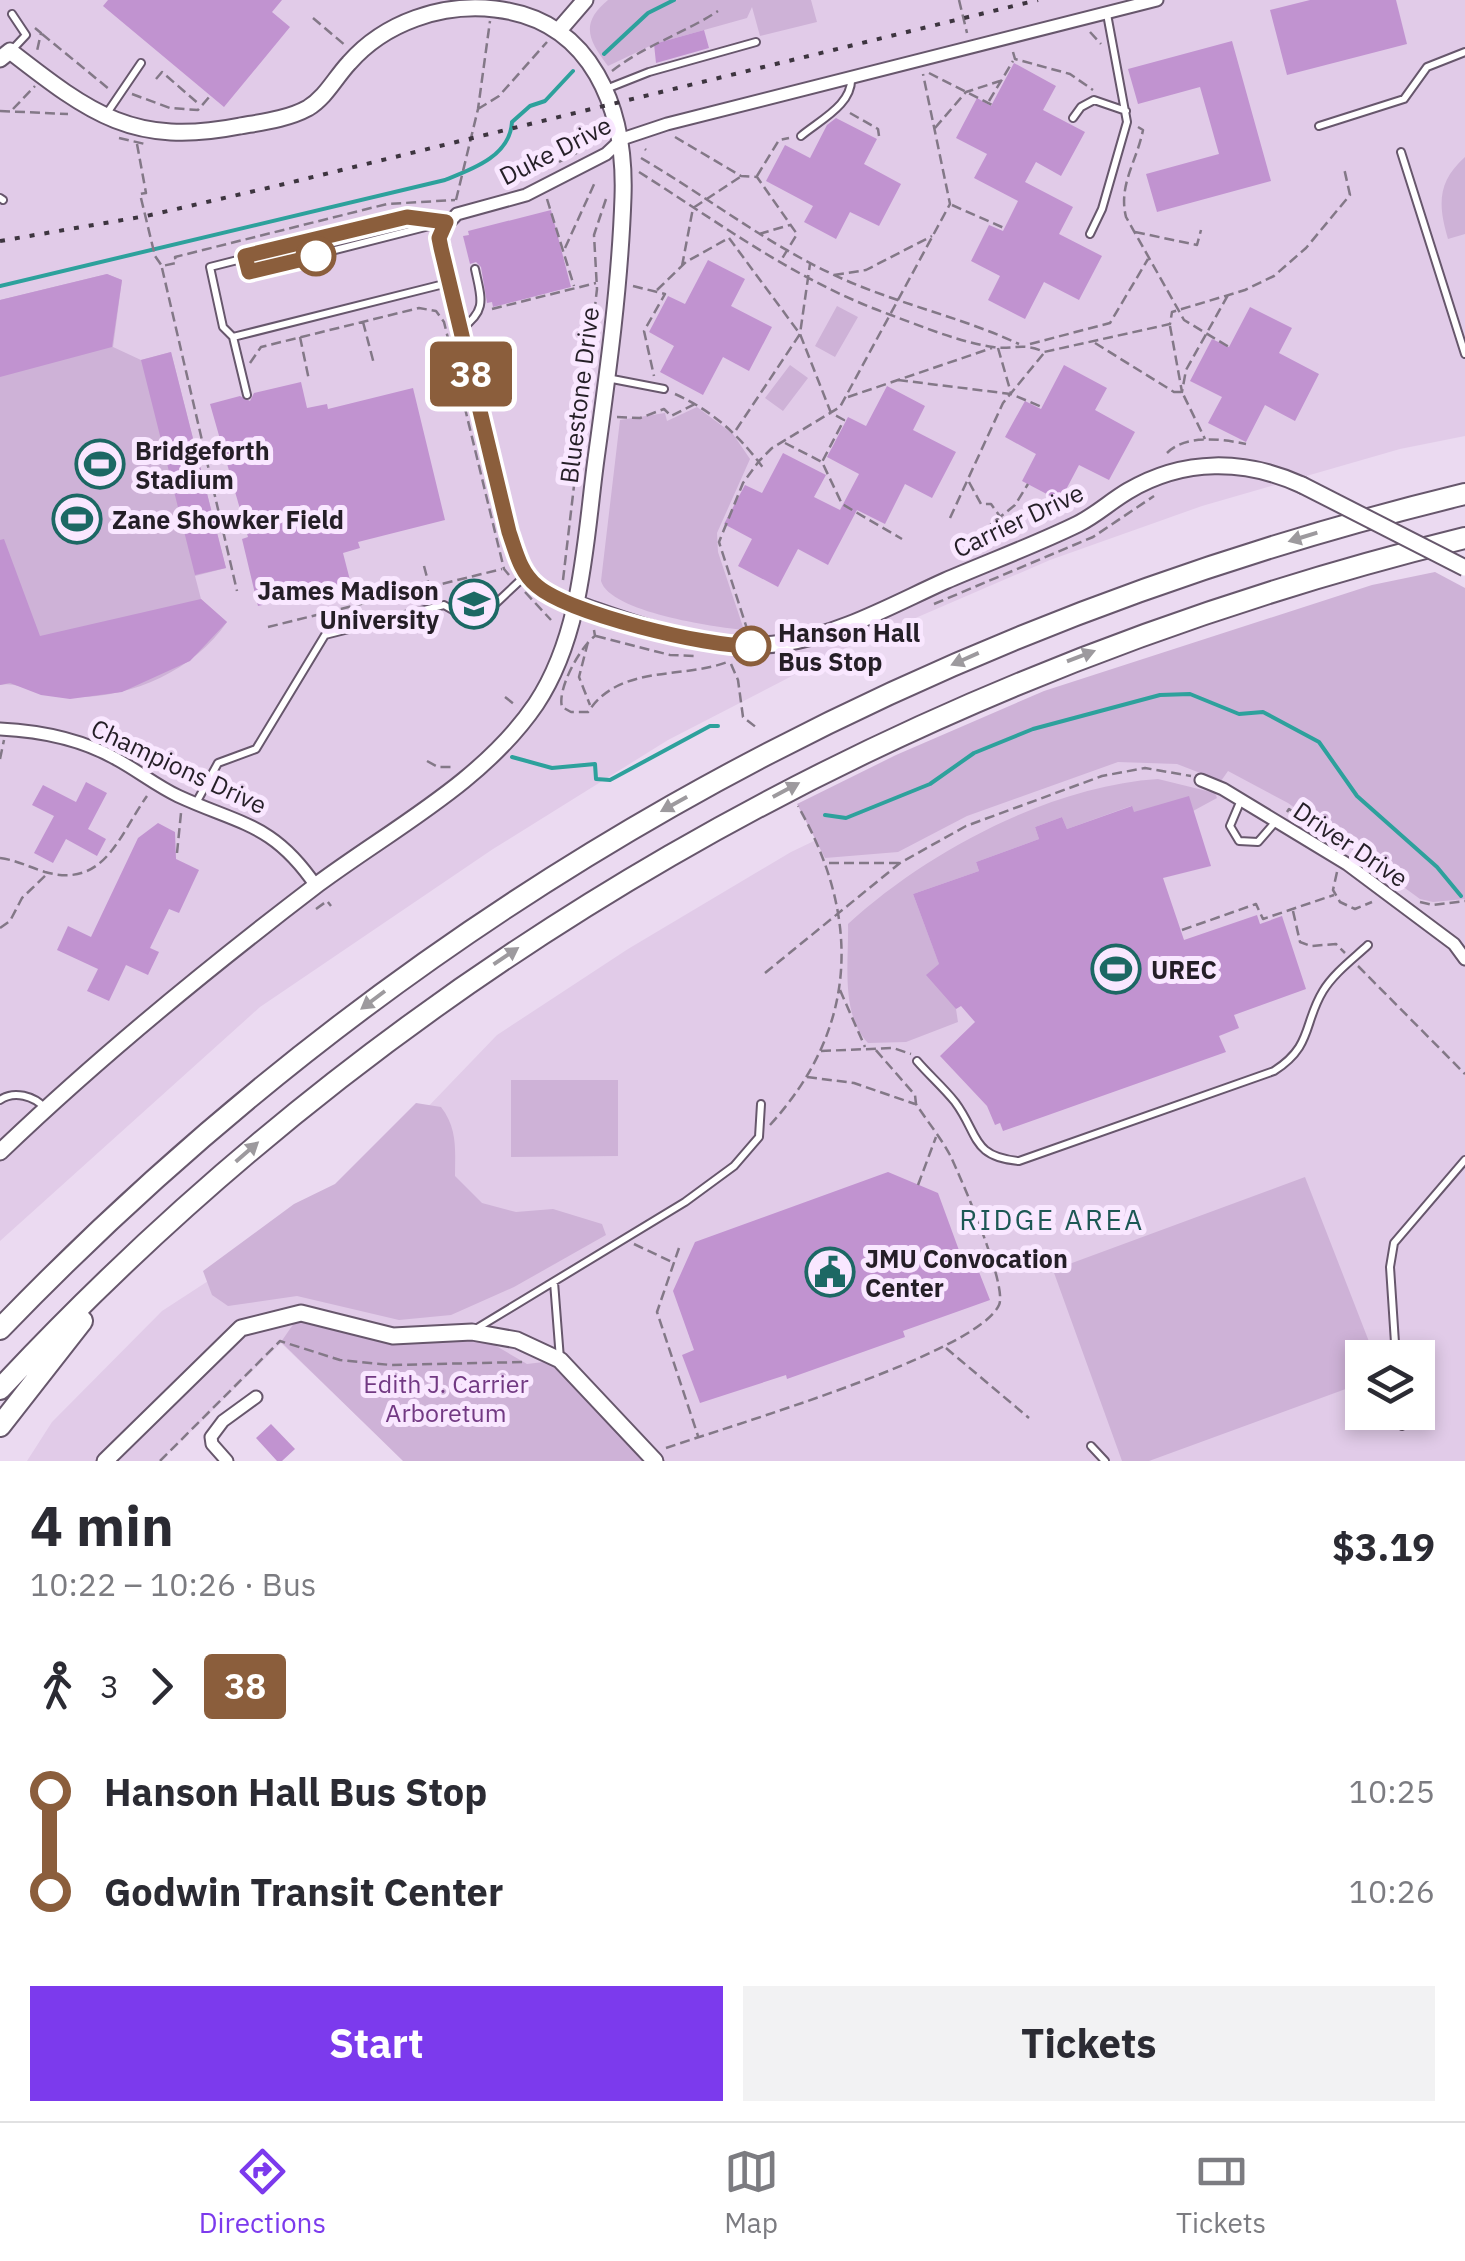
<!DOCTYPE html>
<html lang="en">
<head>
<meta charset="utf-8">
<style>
  :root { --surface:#fff; --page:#f2f2f3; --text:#2b2b33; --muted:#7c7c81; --line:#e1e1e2; --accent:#7c3aed }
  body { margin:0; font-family:"IBM Plex Sans",sans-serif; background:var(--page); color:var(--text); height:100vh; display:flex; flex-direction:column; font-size:38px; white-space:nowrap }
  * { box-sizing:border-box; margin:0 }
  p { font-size:32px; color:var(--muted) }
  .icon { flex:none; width:55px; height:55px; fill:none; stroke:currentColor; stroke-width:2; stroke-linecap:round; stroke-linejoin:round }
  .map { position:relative; height:1461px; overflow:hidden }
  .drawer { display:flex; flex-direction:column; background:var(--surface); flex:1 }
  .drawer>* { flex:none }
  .badge { padding:0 20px; border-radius:8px; font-size:35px; line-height:65px }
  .tools { position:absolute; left:1345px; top:1340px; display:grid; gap:20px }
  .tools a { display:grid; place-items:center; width:90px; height:90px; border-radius:0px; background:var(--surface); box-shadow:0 5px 15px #0003; font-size:50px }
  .map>.badge { position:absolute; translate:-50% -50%; box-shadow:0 0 0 5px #fff }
  .legs { display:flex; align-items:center; gap:15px; height:110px; padding:0 30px; font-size:32px }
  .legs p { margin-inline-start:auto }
  .headline { display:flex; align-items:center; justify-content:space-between; height:170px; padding:0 30px }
  h1 { font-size:55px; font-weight:800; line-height:75px }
  .button { display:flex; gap:20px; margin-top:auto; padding:20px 30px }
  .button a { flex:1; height:115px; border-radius:0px; background:var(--accent); color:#fff; font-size:40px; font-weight:800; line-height:115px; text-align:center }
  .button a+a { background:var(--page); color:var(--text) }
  ul { padding:0 30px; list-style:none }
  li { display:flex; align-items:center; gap:35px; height:100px; font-size:38px }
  li i { display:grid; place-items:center; width:15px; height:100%; margin:0 12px; background:currentColor }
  li i::after { content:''; width:25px; height:25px; margin:-12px; border:8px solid; border-radius:50%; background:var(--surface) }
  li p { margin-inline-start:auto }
  li:first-child i { background:linear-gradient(#0000 50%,currentColor 0) }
  li:last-child i { background:linear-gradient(currentColor 50%,#0000 0) }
  .dock { display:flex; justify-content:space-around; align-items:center; height:140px; border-top:2px solid var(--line); background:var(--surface); font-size:28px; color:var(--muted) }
  .dock a { display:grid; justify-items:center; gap:5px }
  .dock .active { color:var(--accent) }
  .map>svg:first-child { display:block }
  .built { fill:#e1cbe8; fill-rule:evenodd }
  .green { fill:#ceb2d7 }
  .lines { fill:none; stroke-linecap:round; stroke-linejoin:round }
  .stream { stroke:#2da19c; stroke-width:4 }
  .building { fill:#c193d0 }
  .lane-casing { stroke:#67576c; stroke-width:10 }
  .street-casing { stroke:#67576c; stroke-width:15 }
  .secondary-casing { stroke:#67576c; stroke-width:19 }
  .highway-casing { stroke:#67576c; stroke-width:24 }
  .path { stroke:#837887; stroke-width:2.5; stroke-dasharray:10 5; stroke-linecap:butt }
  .lane { stroke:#fff; stroke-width:6 }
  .street { stroke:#fff; stroke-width:11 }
  .secondary { stroke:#fff; stroke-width:15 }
  .highway { stroke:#fff; stroke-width:20 }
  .rail { stroke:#3d353f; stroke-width:4; stroke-dasharray:5 10; stroke-linecap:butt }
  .secondary-bridge-casing { stroke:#67576c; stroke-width:19; stroke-linecap:butt }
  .secondary-bridge { stroke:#fff; stroke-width:15 }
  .oneway { fill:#9d9a9e }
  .line-1-casing { stroke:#fff; stroke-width:22 }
  .line-1 { stroke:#8b5e3c; stroke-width:15 }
  .stop-1-dot { fill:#fff; stroke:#8b5e3c; stroke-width:5 }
  .labels { text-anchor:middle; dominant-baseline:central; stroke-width:10; stroke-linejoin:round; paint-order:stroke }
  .street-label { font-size:25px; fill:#251f27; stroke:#f9e7ff }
  .poi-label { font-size:25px; font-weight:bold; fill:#251f27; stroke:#f9e7ff; text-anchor:start }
  .stop-label { font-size:25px; font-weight:bold; fill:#251f27; stroke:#f9e7ff; text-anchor:start }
  .park-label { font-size:25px; fill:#723983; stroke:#f9e7ff }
  .neighbourhood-label { font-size:28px; letter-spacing:2.5px; fill:#1d5854; stroke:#f9e7ff }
</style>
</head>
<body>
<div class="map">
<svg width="1465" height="1461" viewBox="0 0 1465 1461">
  <rect width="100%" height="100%" fill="#ebdaf1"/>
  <path class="built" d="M0,0H1465V436L1400,449L1202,506L1050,560L846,648L668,740L493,849L260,1007L0,1241Z
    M1465,599V1461H404L281,1343L161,1461H27L52,1422L162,1311L348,1190L497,1035L628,949L791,852L977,763ZM1362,1358H1418V1412H1362Z"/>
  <path class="green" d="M608,0H811L817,22L760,36L752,7L747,18L654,44L608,66C588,40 580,23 608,0Z
    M1465,157V234L1448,239C1438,205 1437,182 1465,157Z
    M107,274L122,280L113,347L141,360L171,352L226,568L195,576L201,599L227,622C190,676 117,704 53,696C35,694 17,681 0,685V300Z
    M837,306L858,317L835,357L815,346Z
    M790,365L808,378L783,411L765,398Z
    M697,407L733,434L750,459L717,533L718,552L744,630C714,627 610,612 601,581L620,420L665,413L667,421Z
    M1435,572L1465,588V899L1433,902L1420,899L1288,803L1228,771L1221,781L1177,764L1118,762L967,816L898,852L825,858L797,804L896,755L1044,691L1372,585Z
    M1158,779L1215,793L1217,798L1193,811L1136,819L1131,806L1067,829L1062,817L1035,827L1039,839L976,862L979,871L913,894L956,1009L958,1022L906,1042L868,1043C840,1014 849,961 848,924C926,852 1050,786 1158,779Z
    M511,1080H618V1156L511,1157Z
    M416,1103L441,1107C458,1129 455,1151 455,1176L482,1203L516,1212L553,1209L602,1224L606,1235L514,1287L451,1315L399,1320L297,1296L228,1306L212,1295L203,1271L294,1204L335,1184Z
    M1305,1177L1375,1357L1362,1358V1383L1149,1461H1122L1053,1270Z
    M301,1313L393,1336L472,1332L527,1364L560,1360L655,1461H403L281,1342Z"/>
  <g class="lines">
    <path class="stream" d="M604,54L648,13L674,0
      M0,286L445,180C473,169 510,156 512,122L530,106L545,101L573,71
      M512,757L552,768L595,764L596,779L610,780L710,726H718
      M825,815L846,818L930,784L974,753L1033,729L1160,695L1190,694L1239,714L1263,712L1319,742L1357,796L1437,867L1461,896"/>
  </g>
  <path class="building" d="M108,0H282L272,12L290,27L224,107L103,6Z
    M1310,0H1396L1407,44L1287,75L1270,10Z
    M704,30L709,48L656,63L654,44Z
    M1232,41L1271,181L1157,212L1146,174L1219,154L1200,87L1138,104L1128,69Z
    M1014,63L1056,86L1043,110L1085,132L1061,176L1036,162L1025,182L1073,207L1059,234L1102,256L1079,300L1044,282L1025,319L988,300L1000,276L971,261L989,225L1003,231L1018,201L974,178L987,154L956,138L977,98L991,106Z
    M836,118L877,139L864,164L901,184L879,226L850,212L836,239L804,222L813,206L766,181L785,145L810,158L827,125Z
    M551,210L571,287L493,307L492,302L487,303L481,267L476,262L470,264L463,236L469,235L468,231Z
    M708,260L745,279L731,306L772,327L749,371L723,357L703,395L660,372L674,346L649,332L668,296L685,304Z
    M107,274L122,280L112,347L0,377V300Z
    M1250,307L1292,328L1279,353L1319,374L1295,421L1265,405L1246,442L1208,423L1222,397L1190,381L1212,339L1229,347Z
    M171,352L226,568L195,575L141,360Z
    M1064,365L1107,388L1095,410L1135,432L1109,480L1079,465L1060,501L1022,481L1036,454L1005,437L1025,401L1041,409Z
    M301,382L307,408L327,404L328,409L413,388L445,520L358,542L360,548L343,553L351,584L258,606L242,539L248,537L210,404L240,396L250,401L254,393Z
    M887,386L925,406L913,430L956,452L932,498L905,484L885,524L857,510L828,565L798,549L778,587L738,566L752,539L724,524L745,485L762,493L783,453L826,475L814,497L840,510L859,474L827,457L848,417L866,426Z
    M4,539L40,636L201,599L227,622L190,661L122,692L70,699L41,695L10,683L0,685V540Z
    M86,782L107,793L88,829L106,839L97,856L66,839L53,863L34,853L54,816L32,805L43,785L76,802Z
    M1189,796L1211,866L1163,878L1184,940L1257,915L1260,924L1282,916L1306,989L1234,1015L1239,1028L1219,1036L1226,1052L1003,1131L1000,1123L995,1125L987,1106L940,1056L975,1022L961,1006L956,1009L926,975L939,964L913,894L979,871L976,862L1039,839L1035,827L1062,817L1067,829L1132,806L1134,812Z
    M158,823L175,832L176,859L199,870L179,913L169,909L150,948L159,952L148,975L126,965L109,1001L87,991L98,969L57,950L68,926L91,937L138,838Z
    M888,1172L938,1193L960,1253L970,1249L990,1300L903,1331L905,1337L787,1379L786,1375L700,1403L682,1355L694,1350L673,1291L695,1242Z
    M271,1424L295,1449L282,1461H277L256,1438Z"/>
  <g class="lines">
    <g class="lane-casing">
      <path id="lane" d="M11,51L26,35L12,14
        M606,89L649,72L756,42
        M105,116L141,63
        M1073,118L1081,107L1094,100L1126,111
        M1319,126L1404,99L1427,67L1465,52
        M801,136C820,120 854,104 851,76
        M1401,152L1465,354
        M0,198L3,200
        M447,222L407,217L210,267L223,327L233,337L448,283
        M1090,234L1102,209L1127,122L1107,14
        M245,256L249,272L445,222
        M461,329C488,310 481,298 475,269
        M233,337L247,395
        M607,378L664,389
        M1241,800L1230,826L1239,841L1258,842L1277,820
        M196,803L218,763L256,749L325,635L444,605L475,623L526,575
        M917,1061C929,1075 943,1087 955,1102C979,1134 971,1157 1019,1161L1274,1071C1313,1046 1303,1024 1323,991C1334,973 1353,959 1368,945
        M0,1100C14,1090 34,1096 45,1108
        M554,1282L560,1359
        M474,1330L685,1202L734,1166L759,1137L761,1104
        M1396,1358L1390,1267L1394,1243L1465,1160
        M1400,1412L1402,1426
        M1091,1446L1105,1461"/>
    </g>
    <g class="street-casing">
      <path id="street" d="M577,604C548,593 528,584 516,553L441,248V231L457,214L526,195L606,154L622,139L667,124L1157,0
        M0,729C41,731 82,739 118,760C138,771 157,786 178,796C241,825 273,823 316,886
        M1201,780L1223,789L1347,864L1454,944L1465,959
        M227,1461L212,1444L211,1437L223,1421L256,1397"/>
    </g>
    <g class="secondary-casing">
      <path id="secondary" d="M560,29L585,0
        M0,59L10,51C91,114 134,147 240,126C263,122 288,119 308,108C326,97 335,78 349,63C385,22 442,3 495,9C593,20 626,110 623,197C620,285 608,372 596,459C585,540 583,633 536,704C483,782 392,829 318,884C208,968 100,1056 0,1152
        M577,604C644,627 710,654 783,643C839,635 894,604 945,581C989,562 1035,545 1078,524C1096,515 1111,501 1128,491C1184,458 1245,459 1302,485
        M105,1461L241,1328L301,1313L393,1336L472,1332L517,1340L560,1360L655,1461"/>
    </g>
    <g class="highway-casing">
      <path id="highway" d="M0,1329C404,910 900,631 1465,494
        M0,1389C398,963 900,677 1465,538
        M0,1426L82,1321"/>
    </g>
    <path class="path" d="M959,0L967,33
      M313,18L346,46
      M35,28L41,33L37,51
      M1090,32L1101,44
      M42,34L109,89
      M1013,52L1015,59L1070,74L1093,90
      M612,71C645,45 683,34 718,11
      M929,73L992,105
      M156,79L162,72L200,105
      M132,94L170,108L198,110L210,96
      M989,101L1013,61
      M13,109L35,86
      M478,109L499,96L547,42
      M0,111L68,114
      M850,113L878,129L879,136
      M1138,127L1143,130C1137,161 1118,185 1126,217L1184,320L1229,347
      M935,128L966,92L1000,81
      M675,137L741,176L757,177L797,234L780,262
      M119,138L145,144
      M137,144L146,193L140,194L155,256L162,266L176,263L175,257L387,204L455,200
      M645,149L646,150
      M641,158C706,196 764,242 832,274C893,303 959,316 1019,344
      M559,162L590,146L602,133
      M639,172C721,224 798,282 891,315C923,327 959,342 993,347C1013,350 1024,342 1044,352L1170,324L1172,312L1245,290L1274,276L1306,248L1350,195L1344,168
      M757,176L779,140L789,138
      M547,199L574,286
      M456,200L478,109L490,21
      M952,205L1004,228
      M1135,232L1197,245L1201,230
      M759,234L790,225
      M729,238L800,334L831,413L844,420L822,462
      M565,248L596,180
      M682,266L693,208L740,177
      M162,268L237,591
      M834,275L866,270L932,236
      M633,286L665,294L644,331L654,376
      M657,290L686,262L727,239
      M492,309L596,283
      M363,322L374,364
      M1170,326L1182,392L1186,370L1228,295
      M300,337L309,380
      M1095,343L1174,392H1182L1205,439
      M1030,344L1110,323L1148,259
      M998,348L1011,393
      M250,363L261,347L419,308L436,311L444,322L504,569L509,575
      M898,380L1011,394L1042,407
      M675,394C713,411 739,435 764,469
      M848,397L992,348
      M617,417L640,418L664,409L671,416L695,404
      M736,430L800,334L810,264
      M785,443L822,462L842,504L902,539
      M1167,453C1186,434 1222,439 1246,444
      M969,482L981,504H991L1009,529
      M950,518L1003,403L1044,353
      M984,530L1015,505L1028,484
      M424,566L429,585
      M563,580L597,289L594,235L607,196
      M360,581L365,601
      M525,592L551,620
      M934,604L1093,537L1154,496
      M268,627L502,569
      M594,630L595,636C580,647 557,689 562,707L571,712H588C620,663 684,680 730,661
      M748,632L719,542L743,483L759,461L772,448L840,407L950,204L923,74
      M596,636L670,655L696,656
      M588,642L579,677L590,705
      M731,664L738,680L743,717L757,728
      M505,697L514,704
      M0,759L4,740
      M427,761L438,767H453
      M165,772L170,763
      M1287,812L1289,809L1324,834
      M177,853L181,813
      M0,858C16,860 29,867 45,872C105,889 119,835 147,796
      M829,863H900
      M1337,872L1333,890L1340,902L1355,909L1372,902
      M1420,902L1433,905L1465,901
      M316,909L327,901L331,906
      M1293,911L1300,942L1311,946L1336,944L1345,953
      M0,928L10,921L22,898L47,874
      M1182,930L1256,904L1263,919L1334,895
      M1358,966L1465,1074
      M765,973L900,863L966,826L1102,776L1145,768L1191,776
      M840,990L865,1047
      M821,1051L893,1048L911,1054
      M807,1077L854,1083L915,1104
      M770,1125C859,1027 861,917 798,806
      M918,1185L936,1137
      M634,1244L672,1262
      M679,1248L657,1312L698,1436
      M946,1348L1029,1418
      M666,1448C726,1427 977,1354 999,1305C1008,1286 961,1178 950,1155C941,1138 927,1121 916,1104L915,1095L874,1048
      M160,1461L280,1341L340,1360L391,1365L524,1362"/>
    <use href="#lane" class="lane"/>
    <use href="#street" class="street"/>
    <use href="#secondary" class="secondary"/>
    <use href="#highway" class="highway"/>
    <path class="rail" d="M0,241L146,216L276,186L1038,0"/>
    <g class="secondary-bridge-casing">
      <path id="secondary-bridge" d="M1302,485L1465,568"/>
    </g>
    <use href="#secondary-bridge" class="secondary-bridge"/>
  </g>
  <defs><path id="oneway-solid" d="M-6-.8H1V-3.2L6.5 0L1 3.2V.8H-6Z" transform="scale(2.5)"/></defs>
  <g class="oneway">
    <use href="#oneway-solid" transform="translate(1303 537) rotate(163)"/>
    <use href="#oneway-solid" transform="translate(1081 656) rotate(-21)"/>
    <use href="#oneway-solid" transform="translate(965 659) rotate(156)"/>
    <use href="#oneway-solid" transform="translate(786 790) rotate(-28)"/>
    <use href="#oneway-solid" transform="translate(674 804) rotate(151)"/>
    <use href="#oneway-solid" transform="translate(506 956) rotate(-34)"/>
    <use href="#oneway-solid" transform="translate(373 1000) rotate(143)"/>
    <use href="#oneway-solid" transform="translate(247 1152) rotate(-41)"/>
  </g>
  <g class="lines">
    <g class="line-1-casing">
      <path id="line-1" d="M316,256L249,272L245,256L407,217L446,222L439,238L441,248L509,532C516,552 520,572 537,586C570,614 707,647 751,646"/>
    </g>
    <use href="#line-1" class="line-1"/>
  </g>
  <defs>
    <g id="stadium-ring" transform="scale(2.5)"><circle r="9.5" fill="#f9e7ff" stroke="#1c6864" stroke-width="1.5"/><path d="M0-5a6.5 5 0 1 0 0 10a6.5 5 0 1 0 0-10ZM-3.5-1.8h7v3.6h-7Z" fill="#1c6864"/></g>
    <g id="university-ring" transform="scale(2.5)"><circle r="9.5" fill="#f9e7ff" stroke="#1c6864" stroke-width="1.5"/><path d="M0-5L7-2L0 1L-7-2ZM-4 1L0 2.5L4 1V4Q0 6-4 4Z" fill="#1c6864"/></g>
    <g id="civic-ring" transform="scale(2.5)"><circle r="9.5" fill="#f9e7ff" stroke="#1c6864" stroke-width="1.5"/><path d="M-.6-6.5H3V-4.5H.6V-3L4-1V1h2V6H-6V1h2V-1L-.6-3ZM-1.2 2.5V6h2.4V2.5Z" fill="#1c6864"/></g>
  </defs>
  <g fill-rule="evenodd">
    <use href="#stadium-ring" x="100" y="464"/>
    <use href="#stadium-ring" x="77" y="519"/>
    <use href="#university-ring" x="474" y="604"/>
    <use href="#stadium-ring" x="1116" y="969"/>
    <use href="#civic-ring" x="830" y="1272"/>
  </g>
  <g class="stop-1-dot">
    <circle cx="316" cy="256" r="18"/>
    <circle cx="751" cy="646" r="18"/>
  </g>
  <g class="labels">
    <g class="street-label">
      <text transform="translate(555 150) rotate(-27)">Duke Drive</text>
      <text transform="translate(579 395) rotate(-83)">Bluestone Drive</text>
      <text transform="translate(1018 520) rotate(-25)">Carrier Drive</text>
      <text transform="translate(179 766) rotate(25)">Champions Drive</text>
      <text transform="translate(1351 844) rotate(34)">Driver Drive</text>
    </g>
    <g class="poi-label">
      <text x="135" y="450">Bridgeforth<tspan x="135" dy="29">Stadium</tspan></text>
      <text x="112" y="519">Zane Showker Field</text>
      <text x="439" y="590" text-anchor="end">James Madison<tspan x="439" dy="29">University</tspan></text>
      <text x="1151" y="969">UREC</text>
      <text x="865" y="1258">JMU Convocation<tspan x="865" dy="29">Center</tspan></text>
    </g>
    <g class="stop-label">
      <text x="778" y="632">Hanson Hall<tspan x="778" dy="29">Bus Stop</tspan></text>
    </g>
    <g class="park-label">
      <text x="446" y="1383">Edith J. Carrier<tspan x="446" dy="29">Arboretum</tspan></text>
    </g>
    <g class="neighbourhood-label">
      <text x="1052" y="1219">RIDGE AREA</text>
    </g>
  </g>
</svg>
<div class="tools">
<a><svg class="icon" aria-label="layers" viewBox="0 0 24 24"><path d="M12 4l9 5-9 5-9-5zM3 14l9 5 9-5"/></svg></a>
</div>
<b class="badge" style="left:471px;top:374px;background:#8b5e3c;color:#fff">38</b>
</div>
<section class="drawer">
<div class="headline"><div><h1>4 min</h1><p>10:22 – 10:26 · Bus</p></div><b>$3.19</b></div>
<div class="legs"><svg class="icon" aria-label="walk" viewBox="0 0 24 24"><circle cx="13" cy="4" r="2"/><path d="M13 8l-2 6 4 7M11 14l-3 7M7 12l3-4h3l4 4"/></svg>3<svg class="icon" aria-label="forward" viewBox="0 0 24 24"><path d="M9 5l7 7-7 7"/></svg><b class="badge" style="background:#8b5e3c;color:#fff">38</b></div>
<ul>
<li><i style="color:#8b5e3c"></i><b>Hanson Hall Bus Stop</b><p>10:25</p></li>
<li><i style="color:#8b5e3c"></i><b>Godwin Transit Center</b><p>10:26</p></li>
</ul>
<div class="button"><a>Start</a><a>Tickets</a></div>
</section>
<nav class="dock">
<a class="active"><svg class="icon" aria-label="directions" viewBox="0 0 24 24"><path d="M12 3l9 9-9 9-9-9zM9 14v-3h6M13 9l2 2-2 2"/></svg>Directions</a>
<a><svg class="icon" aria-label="map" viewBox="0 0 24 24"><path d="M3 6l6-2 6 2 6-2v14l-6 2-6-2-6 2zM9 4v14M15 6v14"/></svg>Map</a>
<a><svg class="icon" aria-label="tickets" viewBox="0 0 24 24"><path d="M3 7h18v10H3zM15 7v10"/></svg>Tickets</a>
</nav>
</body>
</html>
